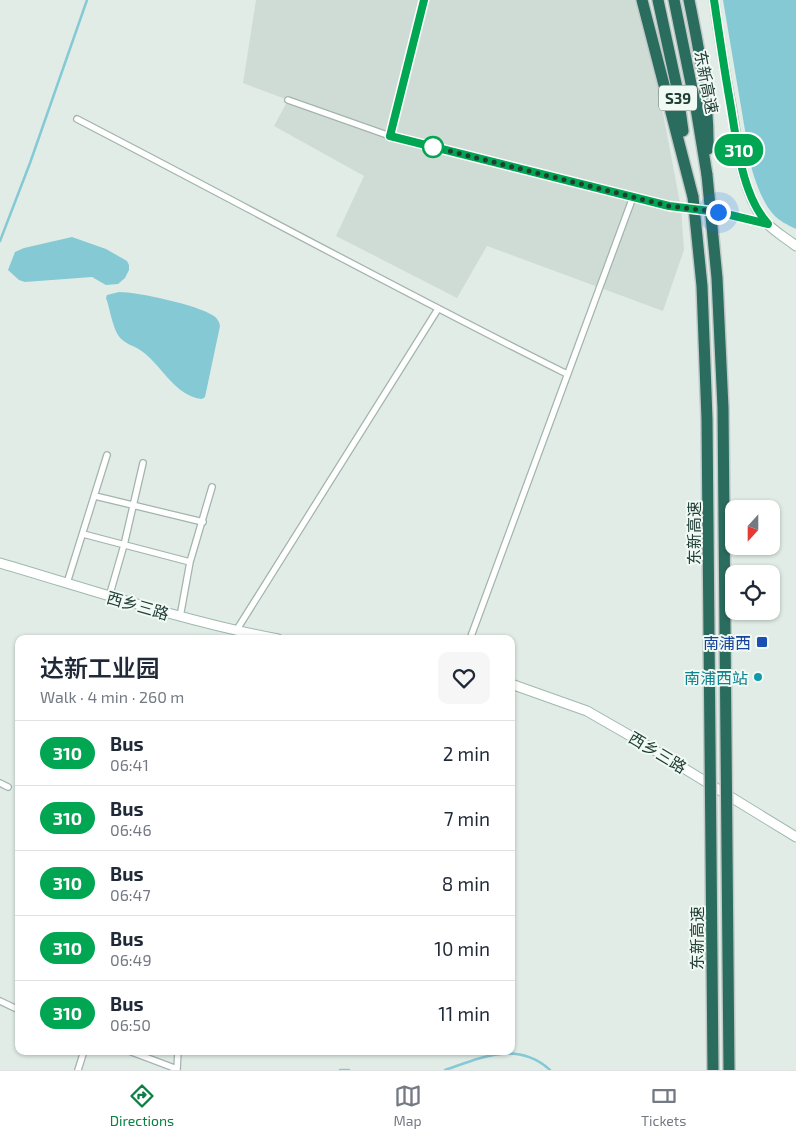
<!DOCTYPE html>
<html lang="en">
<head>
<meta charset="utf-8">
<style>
  :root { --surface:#fff; --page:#f6f6f7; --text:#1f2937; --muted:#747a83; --line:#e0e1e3; --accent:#0b8043 }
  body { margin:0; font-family:"Exo 2","Noto Sans SC",sans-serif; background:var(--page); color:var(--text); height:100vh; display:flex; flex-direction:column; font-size:19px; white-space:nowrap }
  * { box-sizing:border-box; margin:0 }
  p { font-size:16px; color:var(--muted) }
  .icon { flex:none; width:28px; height:28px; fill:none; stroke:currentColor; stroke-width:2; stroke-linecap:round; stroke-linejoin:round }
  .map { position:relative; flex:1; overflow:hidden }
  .details { position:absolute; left:15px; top:635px; width:500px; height:420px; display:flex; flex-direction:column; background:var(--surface); border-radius:10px; box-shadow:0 1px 4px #0004 }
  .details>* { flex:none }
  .badge { padding:0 10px; border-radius:16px; font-size:18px; line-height:32px }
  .needle { width:32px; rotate:201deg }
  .tools { position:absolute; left:725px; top:500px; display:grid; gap:10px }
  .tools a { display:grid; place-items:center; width:55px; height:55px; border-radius:10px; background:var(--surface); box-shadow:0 1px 4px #0004; font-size:25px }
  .you { position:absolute; width:25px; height:25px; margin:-12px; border:4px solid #fff; border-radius:50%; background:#1a73e8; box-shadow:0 0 0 8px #1a73e833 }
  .map>.badge { position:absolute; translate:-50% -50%; box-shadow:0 0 0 2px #fff }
  .round { display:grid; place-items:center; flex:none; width:52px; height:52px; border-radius:10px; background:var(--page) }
  .overview { display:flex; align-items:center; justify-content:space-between; height:85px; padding:0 25px }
  h1 { font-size:24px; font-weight:600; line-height:38px }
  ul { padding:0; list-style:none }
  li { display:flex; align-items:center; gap:15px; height:65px; padding:0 25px; border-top:1px solid var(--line) }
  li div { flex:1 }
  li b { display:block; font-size:19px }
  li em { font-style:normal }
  li .badge { min-width:55px; font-weight:700; text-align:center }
  .tab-bar { display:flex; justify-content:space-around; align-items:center; height:70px; border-top:1px solid var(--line); background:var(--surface); font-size:14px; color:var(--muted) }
  .tab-bar a { display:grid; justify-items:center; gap:2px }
  .tab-bar .on { color:var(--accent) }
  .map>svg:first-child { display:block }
  .built { fill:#cfdcd6 }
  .water { fill:#85c9d5 }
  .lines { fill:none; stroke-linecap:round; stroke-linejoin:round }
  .stream { stroke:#85c9d5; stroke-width:2.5 }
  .street-casing { stroke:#a3b4ae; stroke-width:8 }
  .secondary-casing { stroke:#9eb9af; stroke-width:11 }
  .highway-casing { stroke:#c1c9c7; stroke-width:14 }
  .street { stroke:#fff; stroke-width:5.5 }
  .secondary { stroke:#fff; stroke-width:9 }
  .highway { stroke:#2a6c5e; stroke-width:11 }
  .highway-bridge-casing { stroke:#c1c9c7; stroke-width:14; stroke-linecap:butt }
  .highway-bridge { stroke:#2a6c5e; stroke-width:11 }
  .line-casing { stroke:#fff; stroke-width:11 }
  .line { stroke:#00a651; stroke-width:8 }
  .walk { stroke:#203e36; stroke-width:5; stroke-dasharray:0 9 }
  .stop-dot { fill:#fff; stroke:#00a651; stroke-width:2.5 }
  .transit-dot { fill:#1a4fb4; stroke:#f1f9f5; stroke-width:2 }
  .culture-dot { fill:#0f9aa8; stroke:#f1f9f5; stroke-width:2 }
  .labels { text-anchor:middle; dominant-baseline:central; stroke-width:4; stroke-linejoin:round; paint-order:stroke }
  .shield { fill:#f1f9f5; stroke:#5f766f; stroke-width:1 }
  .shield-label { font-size:15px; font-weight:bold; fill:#203e36 }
  .street-label { font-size:16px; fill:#203e36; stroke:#f1f9f5 }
  .transit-label { font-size:16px; fill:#164399; stroke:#f1f9f5; text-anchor:end }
  .culture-label { font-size:16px; fill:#0d838f; stroke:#f1f9f5; text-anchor:end }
</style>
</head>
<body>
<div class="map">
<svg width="796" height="1070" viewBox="0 0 796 1070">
  <rect width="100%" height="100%" fill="#e1ece7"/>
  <path class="built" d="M256,0H635L655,71L681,208L684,250L663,311L487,246L457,298L336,236L364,176L274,126L288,100L243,83Z"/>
  <path class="water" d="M723,0H796V229C788,225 779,221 773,214C763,203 755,181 751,166Z
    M72,237L106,249L127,261L129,265V270L125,278L118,284L106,285L92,277L25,282L19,280L8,270L15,252L24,248Z
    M119,292C138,292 198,305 214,316C217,318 219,321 220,326L205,397L202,399C175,396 163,367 143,352C136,346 123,344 118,335C112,325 110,309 106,298L107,295Z"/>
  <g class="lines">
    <path class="stream" d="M0,241L30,163L87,0
      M340,1070H349
      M445,1070C480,1058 517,1040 550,1070"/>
    <g class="street-casing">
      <path id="street" d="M288,100L390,136L669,205L718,212L766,224
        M77,119C241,204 402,292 567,374
        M390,136L424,0
        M95,496L203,522
        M83,534L190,562
        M67,583L107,455
        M109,597L124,545L143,463
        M180,617L190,562L212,487
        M236,631L438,309
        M470,639L633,197
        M0,783L8,787
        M0,1001L19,1010
        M129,1051L177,1069
        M78,1070L84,1051
        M177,1070L178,1051"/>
    </g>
    <g class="secondary-casing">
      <path id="secondary" d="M714,0C719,37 725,73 732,110C738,146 741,188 763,219C771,230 785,237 796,246
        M0,563C92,590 183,621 278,639
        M511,684L587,711L641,742L796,837"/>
    </g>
    <g class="highway-casing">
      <path id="highway" d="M642,0L693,197
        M658,0L677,88L683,131
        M674,0L696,108L707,175
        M689,0C699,49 709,99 708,149"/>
    </g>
    <use href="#street" class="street"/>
    <use href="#secondary" class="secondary"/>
    <use href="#highway" class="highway"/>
    <g class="highway-bridge-casing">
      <path id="highway-bridge" d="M707,175L717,278L723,408L729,1070
        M693,197L702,286L707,419L713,1070"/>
    </g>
    <use href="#highway-bridge" class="highway-bridge"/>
  </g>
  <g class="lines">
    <g class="line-casing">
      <path id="line" d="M424,0L390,136L669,206L718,212L768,224C741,194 737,141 730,102C724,68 719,34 714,0"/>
    </g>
    <use href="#line" class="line"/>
    <path class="walk" d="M433,147L669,206L718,212"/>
  </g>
  <circle class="stop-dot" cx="433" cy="147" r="10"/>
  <rect class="transit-dot" x="756" y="636" width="12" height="12" rx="2.5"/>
  <circle class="culture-dot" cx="758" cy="677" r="5"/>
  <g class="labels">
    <rect class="shield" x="659" y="85.5" width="38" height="25" rx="4"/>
    <g class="shield-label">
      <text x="678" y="98">S39</text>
    </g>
    <g class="street-label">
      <text transform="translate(707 82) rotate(79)">东新高速</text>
      <text transform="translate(693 533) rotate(-90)">东新高速</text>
      <text transform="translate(138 605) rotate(16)">西乡三路</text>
      <text transform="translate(658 752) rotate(31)">西乡三路</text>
      <text transform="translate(696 938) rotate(-90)">东新高速</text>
    </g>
    <g class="transit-label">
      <text x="751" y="642">南浦西</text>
    </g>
    <g class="culture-label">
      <text x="748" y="677">南浦西站</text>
    </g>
  </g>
</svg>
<div class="tools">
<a><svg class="needle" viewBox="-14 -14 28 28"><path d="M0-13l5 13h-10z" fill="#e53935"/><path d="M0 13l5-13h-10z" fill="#747a83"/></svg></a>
<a><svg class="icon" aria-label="locate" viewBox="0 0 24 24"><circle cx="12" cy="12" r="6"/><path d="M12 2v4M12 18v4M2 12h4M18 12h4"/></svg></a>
</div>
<div class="you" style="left:718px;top:212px"></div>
<b class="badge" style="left:739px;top:150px;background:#00a651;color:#fff">310</b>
<section class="details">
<div class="overview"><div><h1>达新工业园</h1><p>Walk · 4 min · 260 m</p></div><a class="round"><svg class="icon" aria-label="heart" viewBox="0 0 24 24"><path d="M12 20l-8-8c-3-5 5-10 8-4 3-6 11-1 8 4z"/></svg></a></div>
<ul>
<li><span class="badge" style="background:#00a651;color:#fff">310</span><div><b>Bus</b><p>06:41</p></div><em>2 min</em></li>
<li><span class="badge" style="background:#00a651;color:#fff">310</span><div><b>Bus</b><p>06:46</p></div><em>7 min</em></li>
<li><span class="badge" style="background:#00a651;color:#fff">310</span><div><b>Bus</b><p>06:47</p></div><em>8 min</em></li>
<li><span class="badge" style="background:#00a651;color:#fff">310</span><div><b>Bus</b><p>06:49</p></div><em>10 min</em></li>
<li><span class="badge" style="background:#00a651;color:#fff">310</span><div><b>Bus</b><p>06:50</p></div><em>11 min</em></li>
</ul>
</section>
</div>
<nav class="tab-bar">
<a class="on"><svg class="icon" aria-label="directions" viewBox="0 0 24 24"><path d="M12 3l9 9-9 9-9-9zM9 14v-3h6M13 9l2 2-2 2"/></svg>Directions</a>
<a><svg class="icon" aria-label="map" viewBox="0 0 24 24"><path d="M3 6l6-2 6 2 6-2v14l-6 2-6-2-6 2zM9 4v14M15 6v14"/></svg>Map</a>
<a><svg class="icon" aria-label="tickets" viewBox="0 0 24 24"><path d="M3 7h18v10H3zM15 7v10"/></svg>Tickets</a>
</nav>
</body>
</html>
